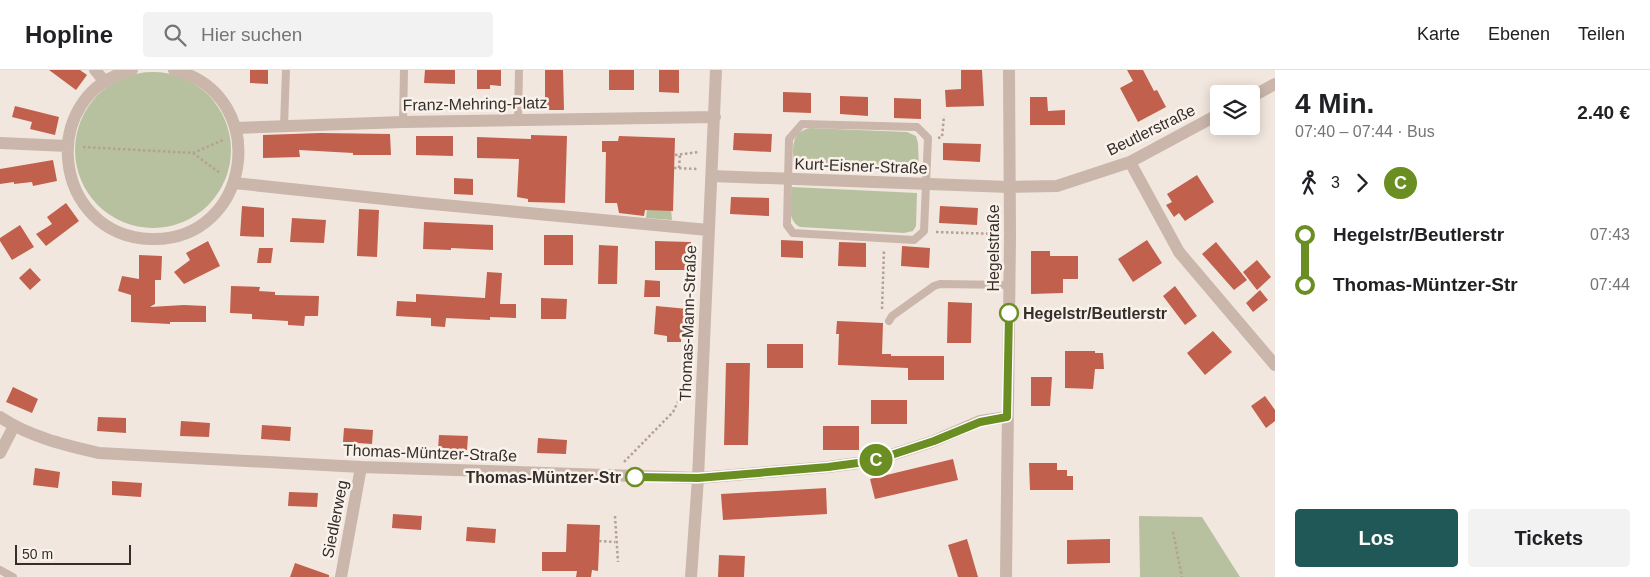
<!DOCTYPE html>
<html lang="de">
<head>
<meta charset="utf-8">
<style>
  :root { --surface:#fff; --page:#f2f2f2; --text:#202124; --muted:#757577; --line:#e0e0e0; --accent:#205857 }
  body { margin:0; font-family:Arial,sans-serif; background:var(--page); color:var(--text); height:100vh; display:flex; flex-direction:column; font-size:19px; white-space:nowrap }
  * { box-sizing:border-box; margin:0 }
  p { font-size:16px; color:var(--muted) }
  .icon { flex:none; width:28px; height:28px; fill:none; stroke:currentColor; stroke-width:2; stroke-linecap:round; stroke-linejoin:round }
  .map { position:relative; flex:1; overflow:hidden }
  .sheet { display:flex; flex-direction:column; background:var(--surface); width:375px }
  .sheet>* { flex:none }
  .badge { padding:0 10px; border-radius:16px; font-size:18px; line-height:32px }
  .tools { position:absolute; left:1210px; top:15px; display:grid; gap:10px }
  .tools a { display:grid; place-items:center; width:50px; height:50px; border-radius:5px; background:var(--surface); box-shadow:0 2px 12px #0003; font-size:25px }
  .scale { position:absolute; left:15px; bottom:12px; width:116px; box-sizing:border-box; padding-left:5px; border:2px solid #372d2a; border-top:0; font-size:14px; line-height:18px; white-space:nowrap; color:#372d2a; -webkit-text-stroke:4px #f9f2eb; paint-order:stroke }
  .map>.badge { position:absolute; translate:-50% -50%; box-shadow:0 0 0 2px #fff }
  .legs { display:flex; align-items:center; gap:8px; height:55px; padding:0 20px; font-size:16px }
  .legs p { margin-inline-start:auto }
  .summary { display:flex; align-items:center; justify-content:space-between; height:85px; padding:0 20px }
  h1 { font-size:28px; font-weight:700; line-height:38px }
  .button { display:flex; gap:10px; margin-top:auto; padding:10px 20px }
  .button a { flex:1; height:58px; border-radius:5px; background:var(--accent); color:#fff; font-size:20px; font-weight:700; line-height:58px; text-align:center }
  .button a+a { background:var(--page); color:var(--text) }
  ul { padding:0 20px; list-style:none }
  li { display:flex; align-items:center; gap:18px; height:50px; font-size:19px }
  li i { display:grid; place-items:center; width:8px; height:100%; margin:0 6px; background:currentColor }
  li i::after { content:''; width:12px; height:12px; margin:-6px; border:4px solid; border-radius:50%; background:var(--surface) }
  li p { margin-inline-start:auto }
  li:first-child i { background:linear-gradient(#0000 50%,currentColor 0) }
  li:last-child i { background:linear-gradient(currentColor 50%,#0000 0) }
  header { display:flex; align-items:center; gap:30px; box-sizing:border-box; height:70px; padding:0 25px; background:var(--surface); border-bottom:1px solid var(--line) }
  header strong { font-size:24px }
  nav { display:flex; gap:28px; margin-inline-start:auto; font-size:18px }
  .search { width:350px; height:45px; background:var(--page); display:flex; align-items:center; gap:12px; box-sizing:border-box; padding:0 18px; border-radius:5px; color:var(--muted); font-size:19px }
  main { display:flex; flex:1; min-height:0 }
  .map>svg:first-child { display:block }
  .green { fill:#b8c19f }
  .building { fill:#c1604d }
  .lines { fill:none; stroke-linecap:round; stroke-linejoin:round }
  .path { stroke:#b5a095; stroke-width:2.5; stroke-dasharray:2.5 2.5; stroke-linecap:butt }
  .service { stroke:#cab6aa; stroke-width:8 }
  .minor { stroke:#cab6aa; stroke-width:12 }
  .tertiary { stroke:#cab6aa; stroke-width:12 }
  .line-1-casing { stroke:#fff; stroke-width:11 }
  .line-1 { stroke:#6b8e23; stroke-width:8 }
  .stop-1-dot { fill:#fff; stroke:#6b8e23; stroke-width:2.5 }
  .labels { text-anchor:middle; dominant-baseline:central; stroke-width:5; stroke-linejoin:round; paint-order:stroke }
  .street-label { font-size:16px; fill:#372d2a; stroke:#f9f2eb }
  .stop-label { font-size:16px; font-weight:bold; fill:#372d2a; stroke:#f9f2eb; text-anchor:start }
</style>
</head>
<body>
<header>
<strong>Hopline</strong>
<div class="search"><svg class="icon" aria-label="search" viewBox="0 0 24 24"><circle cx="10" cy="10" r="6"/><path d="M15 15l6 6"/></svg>Hier suchen</div>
<nav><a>Karte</a><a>Ebenen</a><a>Teilen</a></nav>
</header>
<main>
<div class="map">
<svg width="1275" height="507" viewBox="0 0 1275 507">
  <rect width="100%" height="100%" fill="#f2e7de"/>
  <path class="green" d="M75 80a78 78 0 1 1 156 0a78 78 0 1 1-156 0Z
    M810,58L907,62L916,66L918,73L919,101L793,96C794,78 789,63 810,58Z
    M792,117L917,123L916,156L913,161L904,163L800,157C786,150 791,131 792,117Z
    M647,138L671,139L672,150L646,148Z
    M1139,446L1202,447L1240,507H1140Z"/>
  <path class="building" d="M49,0H80L87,5L76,20Z
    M250,0H268V14L250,13Z
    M425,0H455V14L424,13Z
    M477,0H501V16L490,15V19H477Z
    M545,0H563L564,40H545Z
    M609,0H634V20H609Z
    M659,0H679V23L659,22Z
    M961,0H982L984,36L946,37L945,20L961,19Z
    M1127,0H1143L1154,21L1157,20L1166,37L1138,52L1120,18L1133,11Z
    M783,22L811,23V43L783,42Z
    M840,26L868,27V46L840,44Z
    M1030,27H1047L1048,41L1065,40V55H1030Z
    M894,28L921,29V49L894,48Z
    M15,36L59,47L55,65L30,59L32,52L12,47Z
    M320,63L390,64L391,85H353V83L299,80L300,87L263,88V65Z
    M734,63L772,64L771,82L733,80Z
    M531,65L567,66L565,133L528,132V129L517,127L519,89L477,88V67L531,69Z
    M416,66H453V86L416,85Z
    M619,66L675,68L673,141L645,140L644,146L619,143L617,133H605L606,82H602V71H618Z
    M943,73L981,74L980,92L943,90Z
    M53,90L57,111L33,116L32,112L14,114V112L0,114V99Z
    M1197,105L1214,132L1185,151L1179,143L1174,147L1166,135L1172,132L1167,124Z
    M454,108L473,109V125L454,124Z
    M731,127L769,128V146L730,144Z
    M66,133L79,151L46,176L36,164L52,154L47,147Z
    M242,136L264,138V167L240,166Z
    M940,136L978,138L977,155L939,153Z
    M359,139L379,140L377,187L357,186Z
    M292,148L326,150L324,173L290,172Z
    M424,152L493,155V180L451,178V180L423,179Z
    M20,155L34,177L12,190L0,171V168Z
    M544,165H573V195H544Z
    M781,170L803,171V188L781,187Z
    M1147,170L1162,193L1133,212L1118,189Z
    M208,171L220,196L184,214L174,202L190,190L186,183Z
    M655,171L691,172L690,200H655Z
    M839,172L866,173V197L838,196Z
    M1216,172L1247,210L1234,220L1202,184Z
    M599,175L618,176L617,214H598Z
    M902,176L930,178L929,198L901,196Z
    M259,178H273L271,193H257Z
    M1031,181H1050V186H1078V209H1063V223L1031,224Z
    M139,185L162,186L161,210H155V234L150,237L184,235L206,236V252H170V254L131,252V225L118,221L122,206L139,209Z
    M1257,190L1271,207L1257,220L1243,202Z
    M30,198L41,210L30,220L19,208Z
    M487,202L502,203L500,234H516V248L490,247V250L446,248L445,257L431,256V248L396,246L397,231L416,232V224L485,228Z
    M645,210L660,211V227H644Z
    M231,216L260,217L259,221L275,222V225L319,226L318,246H305L304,256L288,255V251L252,249V244L230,243Z
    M1175,216L1197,246L1185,255L1163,226Z
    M1260,220L1268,230L1253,242L1246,233Z
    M541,228L567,229L566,249H541Z
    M948,232L972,233L971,273H947Z
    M656,236L688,239L686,267L681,268V272H667V266L654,264Z
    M837,251L883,253L882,284H891V286H944V310H908V298L838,295L839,264H836Z
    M1213,261L1232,282L1205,305L1187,283Z
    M767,274H803V298H767Z
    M1065,281H1095V283H1103L1104,299H1095L1093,319L1065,318Z
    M726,293H750L748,375H724Z
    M1031,307H1052L1050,336H1031Z
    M13,317L38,329L32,343L6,332Z
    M1265,326L1275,340V351L1266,358L1251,336Z
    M871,330H907V354H871Z
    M98,347L126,348V363L97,361Z
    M181,351L210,353L209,367L180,366Z
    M262,355L291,357L290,371L261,369Z
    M823,356H859V380H823Z
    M344,358L373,360L372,374L343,372Z
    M439,365L468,366L467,380L438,379Z
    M538,368L567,370L566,384L537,383Z
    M953,389L958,410L875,429L870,409Z
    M1029,393H1057V400H1067V406H1073V420H1030Z
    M35,398L60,402L58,418L33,415Z
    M112,411L142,413L141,427L112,425Z
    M826,418L827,444L723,450L721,424Z
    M289,422L318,423L317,437L288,436Z
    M393,444L422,446L421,460L392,458Z
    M567,454L600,455L598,501L592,500L591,507H576L577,501H542V482H566Z
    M467,457L496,459L495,473L466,471Z
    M967,469L978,507H958L948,475Z
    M1110,469V493L1067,494V470Z
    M719,485L745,486L744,507H718Z
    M295,493L329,505V507H290Z"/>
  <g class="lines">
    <path class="path" d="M938,68L942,67L944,46
      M83,77L193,83L223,70
      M193,83L220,103
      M675,85L699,82
      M674,98L698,99
      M679,98L680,84
      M936,162L998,164
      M882,239L884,180
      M624,392L673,342L687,313
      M615,446L618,492
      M1173,462L1182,507
      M599,471L615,472"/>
    <path class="service" d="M518,50L519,0
      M403,52L404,0
      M802,54L917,57L928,68L924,161L914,170L793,163L787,155L789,69Z
      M284,56L286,0
      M889,251L892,246L934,216L940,214L1009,215
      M0,500L13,507"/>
    <path class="minor" d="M95,0L105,12
      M132,0C36,24 52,166 151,169C252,172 273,25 174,0
      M1251,27L1275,14
      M235,58L403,52L715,47
      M0,73L67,76
      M1130,92L1179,182L1275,295
      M712,106L1009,117L1057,116L1130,92L1219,44
      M234,113L422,133L708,160
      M0,347C30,367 65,375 99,383L361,397L698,408L828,397L873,391L934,371L980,351L1007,347
      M0,383L14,356
      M341,507L361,397
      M691,507L698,408L716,0"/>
    <path class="tertiary" d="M1006,507L1010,165L1009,0"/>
  </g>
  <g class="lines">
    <g class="line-1-casing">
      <path id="line-1" d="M635,407L698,408L828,397L873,391L934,371L980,352L1007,347L1009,243"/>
    </g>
    <use href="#line-1" class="line-1"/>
  </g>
  <g class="stop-1-dot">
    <circle cx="1009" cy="243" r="9"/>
    <circle cx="635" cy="407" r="9"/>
  </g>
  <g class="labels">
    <g class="street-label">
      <text transform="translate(475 34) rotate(-1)">Franz-Mehring-Platz</text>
      <text transform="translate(1151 60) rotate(-26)">Beutlerstraße</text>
      <text transform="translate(861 96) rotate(2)">Kurt-Eisner-Straße</text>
      <text transform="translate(993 178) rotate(-90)">Hegelstraße</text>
      <text transform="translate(688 253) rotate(-88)">Thomas-Mann-Straße</text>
      <text transform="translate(430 383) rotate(2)">Thomas-Müntzer-Straße</text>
      <text transform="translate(335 449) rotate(-79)">Siedlerweg</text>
    </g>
    <g class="stop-label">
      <text x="1023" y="243">Hegelstr/Beutlerstr</text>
      <text x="621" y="407" text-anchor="end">Thomas-Müntzer-Str</text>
    </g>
  </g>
</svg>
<div class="tools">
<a><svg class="icon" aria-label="layers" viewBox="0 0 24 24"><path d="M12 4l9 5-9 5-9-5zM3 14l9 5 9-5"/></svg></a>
</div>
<div class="scale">50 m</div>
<b class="badge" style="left:876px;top:390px;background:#6b8e23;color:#fff">C</b>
</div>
<section class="sheet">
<div class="summary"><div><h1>4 Min.</h1><p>07:40 – 07:44 · Bus</p></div><b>2.40 €</b></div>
<div class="legs"><svg class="icon" aria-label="walk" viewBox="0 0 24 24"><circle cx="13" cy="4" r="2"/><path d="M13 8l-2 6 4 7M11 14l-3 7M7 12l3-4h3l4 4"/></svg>3<svg class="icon" aria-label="forward" viewBox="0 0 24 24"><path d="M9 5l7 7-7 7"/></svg><b class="badge" style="background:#6b8e23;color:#fff">C</b></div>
<ul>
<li><i style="color:#6b8e23"></i><b>Hegelstr/Beutlerstr</b><p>07:43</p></li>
<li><i style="color:#6b8e23"></i><b>Thomas-Müntzer-Str</b><p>07:44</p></li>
</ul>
<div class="button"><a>Los</a><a>Tickets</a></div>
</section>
</main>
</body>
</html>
